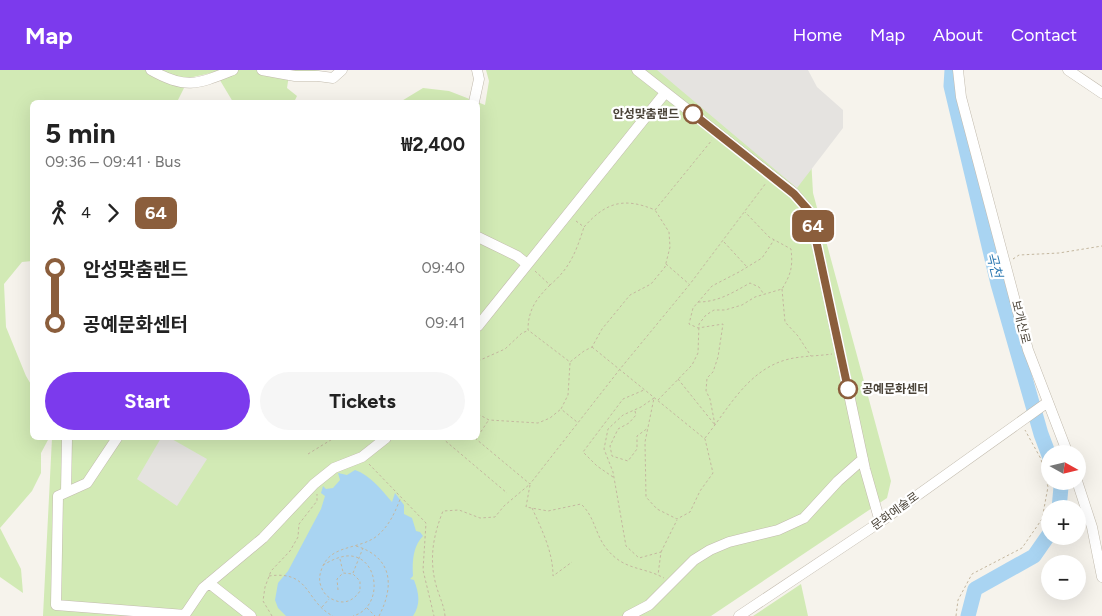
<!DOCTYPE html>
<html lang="en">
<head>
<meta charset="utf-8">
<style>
  :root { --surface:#fff; --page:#f6f6f6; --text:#222; --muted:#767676; --accent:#7c3aed }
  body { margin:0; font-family:Figtree,"Noto Sans KR",sans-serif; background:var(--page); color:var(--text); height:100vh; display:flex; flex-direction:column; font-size:19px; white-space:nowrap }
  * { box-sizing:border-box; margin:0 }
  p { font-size:16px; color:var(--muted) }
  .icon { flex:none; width:28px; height:28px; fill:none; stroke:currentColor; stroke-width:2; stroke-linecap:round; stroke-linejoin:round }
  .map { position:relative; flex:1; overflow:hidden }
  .side { position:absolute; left:30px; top:30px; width:450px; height:340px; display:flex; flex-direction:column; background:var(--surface); border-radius:8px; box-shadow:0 5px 20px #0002 }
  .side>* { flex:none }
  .badge { padding:0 10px; border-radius:8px; font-size:18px; line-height:32px }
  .needle { width:32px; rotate:98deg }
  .buttons { position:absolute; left:1041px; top:375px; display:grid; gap:10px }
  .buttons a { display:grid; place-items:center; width:45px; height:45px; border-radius:50%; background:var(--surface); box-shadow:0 5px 20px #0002; font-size:25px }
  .map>.badge { position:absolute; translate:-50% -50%; box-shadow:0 0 0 2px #fff }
  .legs { display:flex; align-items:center; gap:8px; height:55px; padding:0 15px; font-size:16px }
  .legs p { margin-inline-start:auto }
  .summary { display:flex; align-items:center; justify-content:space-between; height:85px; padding:0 15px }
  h1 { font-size:28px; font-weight:700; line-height:38px }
  .action { display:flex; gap:10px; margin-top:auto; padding:10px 15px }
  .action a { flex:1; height:58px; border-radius:30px; background:var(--accent); color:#fff; font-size:20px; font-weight:700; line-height:58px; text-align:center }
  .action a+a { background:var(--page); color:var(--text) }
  ul { padding:0 15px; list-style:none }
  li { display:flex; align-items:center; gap:18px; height:55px; font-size:19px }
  li i { display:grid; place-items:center; width:8px; height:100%; margin:0 6px; background:currentColor }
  li i::after { content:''; width:12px; height:12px; margin:-6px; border:4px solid; border-radius:50%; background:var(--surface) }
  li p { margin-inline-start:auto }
  li:first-child i { background:linear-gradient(#0000 50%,currentColor 0) }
  li:last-child i { background:linear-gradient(currentColor 50%,#0000 0) }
  header { display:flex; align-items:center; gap:30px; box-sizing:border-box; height:70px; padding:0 25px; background:var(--accent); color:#fff }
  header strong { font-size:24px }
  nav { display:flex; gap:28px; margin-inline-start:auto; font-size:18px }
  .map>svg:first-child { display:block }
  .green { fill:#d2eab5 }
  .parking { fill:#e5e3e0 }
  .water { fill:#a9d4f2 }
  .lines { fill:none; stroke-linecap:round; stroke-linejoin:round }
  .river { stroke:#a9d4f2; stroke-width:15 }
  .minor-casing { stroke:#c2bbae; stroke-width:11 }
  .path { stroke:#c4b79f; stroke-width:1; stroke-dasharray:2.5 2.5; stroke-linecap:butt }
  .minor { stroke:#fff; stroke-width:10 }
  .line-1-casing { stroke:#fff; stroke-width:11 }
  .line-1 { stroke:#8b5e3c; stroke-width:8 }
  .stop-1-dot { fill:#fff; stroke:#8b5e3c; stroke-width:2.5 }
  .labels { text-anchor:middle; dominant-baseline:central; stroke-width:4.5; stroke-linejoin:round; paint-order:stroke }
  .stop-label { font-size:12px; font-weight:bold; fill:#4b4439; stroke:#fff; text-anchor:end }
  .street-label { font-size:12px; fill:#4b4439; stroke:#fff }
  .water-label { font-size:14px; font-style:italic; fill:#2e7ab2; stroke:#fff }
</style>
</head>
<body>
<header>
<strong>Map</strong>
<nav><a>Home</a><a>Map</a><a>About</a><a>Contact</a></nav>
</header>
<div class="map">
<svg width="1102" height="546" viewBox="0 0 1102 546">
  <rect width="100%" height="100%" fill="#f6f3ec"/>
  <path class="green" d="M0,0H321L289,5L287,18L297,26L294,32H233L215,2L189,8L177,32H32V191L22,192L4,214L6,257L26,306L32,316V368H49L41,383V403L32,421L0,458L21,499L23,523L0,507Z
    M486,0H806L813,123L891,411L887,428L711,546H43L52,368H478V32H400L423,18L449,21L485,35L489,11Z
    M801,514L808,546H753Z"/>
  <path class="parking" d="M657,0H808L817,17L843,40V58L797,118Z
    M161,368H170L207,389L177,436L137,409Z"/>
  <path class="water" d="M355,400C370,405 382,420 392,432L395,423L404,435V444L412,448L416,461L420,462L423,466C413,476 412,492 413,506L410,509L414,510C419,523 421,534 413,546H286L278,538L275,530L278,513L288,501L321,439L325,426L321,423L323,416L326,419L333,418L340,410L338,403L347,405Z"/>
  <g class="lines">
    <path class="river" d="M952,0L951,16L998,214L1041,364L1050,388
      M1059,439L1061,417L1059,411
      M968,546L975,519L1034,486L1050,463"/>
    <g class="minor-casing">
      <path id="minor" d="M151,0C186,20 198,14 233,0
        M262,0L295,6H318L333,8L342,0
        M637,0L794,123L810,142L865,399L880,452
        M958,0L961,27L1028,280L1068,384
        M1068,0L1102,23
        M474,32L479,9L477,0
        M478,167L517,186L527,194
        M478,256L665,23
        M117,368L87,413L58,426L56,535L185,545
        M1077,411L1092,457L1102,507
        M66,422L67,368
        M209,513L251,546
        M184,546L203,518L263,468L314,414L334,398L362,387L386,368
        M628,546L649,535L694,490L710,480L729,472L778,460L804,448L838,411L863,389
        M739,546L880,452L1048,332"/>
    </g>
    <path class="path" d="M576,151L584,157C606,132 624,127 655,140L712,70
      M724,172L747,197
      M1013,189L1019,185L1059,183L1102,176
      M666,194L689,214
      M535,201L550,215C570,198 576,182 584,157
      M550,215C536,229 528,240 528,260L570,292L584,281L592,277L602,259L630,225L651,214L665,197L670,177L669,162L655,140
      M782,219L785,252L798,266L811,286
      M698,232C718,232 732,223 750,213L759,217L763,223
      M592,277L705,369L713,403L700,421L690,442L677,449L657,439L646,427L645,372L654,328
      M478,291L505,279L522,263L527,261
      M570,293L568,325L561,339L577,352
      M678,309L715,355
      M654,328L641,337L623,345L608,359L604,379L613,402L626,476L639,488L661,482L658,505
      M658,330L692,295L698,283L699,254L706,245L714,240H725L742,235L755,227L782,219C791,204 793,197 791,179L769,167L745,142
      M635,341L636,345L629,353L618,359L610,376L612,386L628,391L637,379V366L648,358
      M478,344L489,350L538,353L550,348L561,339
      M715,355L710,329L706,321L707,308L713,302L718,287L723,254L698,258L689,254L693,238L712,216L739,202L762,188L774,170
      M478,366L488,351
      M442,368L507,423
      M477,368L476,369L530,414L620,299L690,214L766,113
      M705,368C729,338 748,299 789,289C802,286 818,286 832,284
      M308,384L334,368
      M369,394L426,453L423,500L434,546
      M613,407L597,396L583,382L623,329L644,320
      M530,415L526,437L548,441L581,434C595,447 595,464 606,478C624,501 642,496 664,508
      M532,438C542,460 553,482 553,506L572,492
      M356,476C392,487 395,515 379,546
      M661,482L677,450
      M340,489L343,502
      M323,495C330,491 338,487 346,486C379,483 385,537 353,546
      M353,503L363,478
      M269,506C311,500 305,532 333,546
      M338,520L337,509L343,503L353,504L360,511V521C354,530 345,535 334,530C326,527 322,521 320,513C319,508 320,503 322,498C331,474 359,480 377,466C390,455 395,442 401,427
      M322,537L329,529
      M367,538L375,546
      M272,546L263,531L265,517L271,501L290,481L298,467L299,454L317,431V424
      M445,546C444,535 439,526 436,515C429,489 433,466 443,441L459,440L480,448L495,447L504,436L530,414
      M956,546L958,530L972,504L1022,478L1042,449L1048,417L1041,389L1025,360"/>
    <use href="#minor" class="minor"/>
  </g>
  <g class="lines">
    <g class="line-1-casing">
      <path id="line-1" d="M693,44L794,124L810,142L848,319"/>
    </g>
    <use href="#line-1" class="line-1"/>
  </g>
  <g class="stop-1-dot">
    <circle cx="693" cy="44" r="9"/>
    <circle cx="848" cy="319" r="9"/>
  </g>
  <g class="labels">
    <g class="stop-label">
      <text x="679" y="44">안성맞춤랜드</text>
      <text x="862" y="319" text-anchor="start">공예문화센터</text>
    </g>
    <g class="street-label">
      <text transform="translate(1021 252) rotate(76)">보개산로</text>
      <text transform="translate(895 441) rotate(-36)">문화예술로</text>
    </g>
    <g class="water-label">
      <text transform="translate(994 195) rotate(76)">곡천</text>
    </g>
  </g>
</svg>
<div class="buttons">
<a><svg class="needle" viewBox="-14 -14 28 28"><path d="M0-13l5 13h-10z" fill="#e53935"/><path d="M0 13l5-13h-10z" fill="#767676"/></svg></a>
<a>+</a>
<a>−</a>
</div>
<b class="badge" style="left:813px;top:156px;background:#8b5e3c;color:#fff">64</b>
<section class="side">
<div class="summary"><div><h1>5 min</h1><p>09:36 – 09:41 · Bus</p></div><b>₩2,400</b></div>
<div class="legs"><svg class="icon" aria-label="walk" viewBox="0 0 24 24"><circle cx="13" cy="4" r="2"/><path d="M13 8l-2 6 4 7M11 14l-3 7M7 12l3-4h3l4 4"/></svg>4<svg class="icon" aria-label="forward" viewBox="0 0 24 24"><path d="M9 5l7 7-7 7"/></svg><b class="badge" style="background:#8b5e3c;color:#fff">64</b></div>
<ul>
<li><i style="color:#8b5e3c"></i><b>안성맞춤랜드</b><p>09:40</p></li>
<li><i style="color:#8b5e3c"></i><b>공예문화센터</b><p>09:41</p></li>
</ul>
<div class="action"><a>Start</a><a>Tickets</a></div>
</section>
</div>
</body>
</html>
